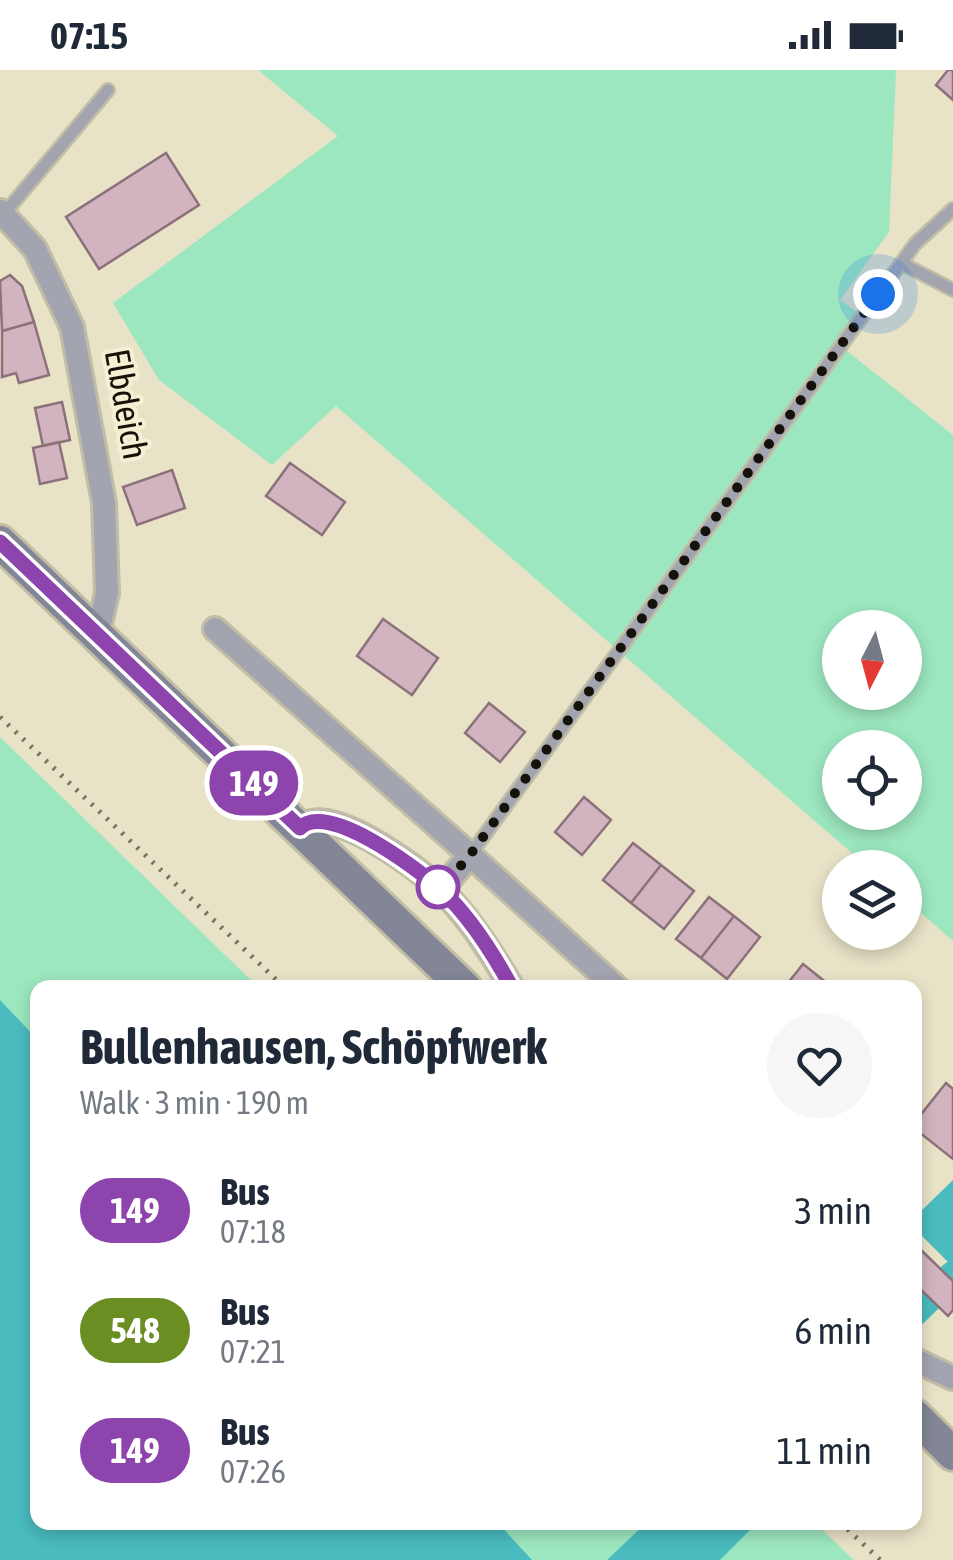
<!DOCTYPE html>
<html lang="en">
<head>
<meta charset="utf-8">
<style>
  :root { --surface:#fff; --page:#f6f6f7; --text:#1f2937; --muted:#747a83 }
  body { margin:0; font-family:"Asap Condensed",sans-serif; background:var(--page); color:var(--text); height:100vh; display:flex; flex-direction:column; font-size:38px; white-space:nowrap }
  * { box-sizing:border-box; margin:0 }
  p { font-size:32px; color:var(--muted) }
  .icon { flex:none; width:55px; height:55px; fill:none; stroke:currentColor; stroke-width:2; stroke-linecap:round; stroke-linejoin:round }
  .map { position:relative; flex:1; overflow:hidden }
  .drawer { position:absolute; left:30px; top:910px; width:892px; height:550px; display:flex; flex-direction:column; background:var(--surface); border-radius:20px; box-shadow:0 5px 15px #0003 }
  .drawer>* { flex:none }
  .badge { padding:0 20px; border-radius:32px; font-size:35px; line-height:65px }
  .needle { width:65px; rotate:186deg }
  .controls { position:absolute; left:822px; top:540px; display:grid; gap:20px }
  .controls a { display:grid; place-items:center; width:100px; height:100px; border-radius:50%; background:var(--surface); box-shadow:0 5px 15px #0003; font-size:50px }
  .you { position:absolute; width:50px; height:50px; margin:-25px; border:8px solid #fff; border-radius:50%; background:#1a73e8; box-shadow:0 0 0 15px #1a73e833 }
  .map>.badge { position:absolute; translate:-50% -50%; box-shadow:0 0 0 5px #fff }
  .round { display:grid; place-items:center; flex:none; width:105px; height:105px; border-radius:52px; background:var(--page) }
  .summary { display:flex; align-items:center; justify-content:space-between; height:170px; padding:0 50px }
  h1 { font-size:48px; font-weight:700; line-height:75px }
  ul { padding:0; list-style:none }
  li { display:flex; align-items:center; gap:30px; height:120px; padding:0 50px }
  li div { flex:1 }
  li b { display:block; font-size:38px }
  li em { font-style:normal }
  li .badge { min-width:110px; font-weight:700; text-align:center }
  .status { display:flex; justify-content:space-between; align-items:center; height:70px; padding:0 50px; background:var(--surface); direction:ltr }
  .status svg { height:28px; fill:currentColor }
  .map>svg:first-child { display:block }
  .green { fill:#9ce7bf; fill-rule:evenodd }
  .water { fill:#4abbbf }
  .lines { fill:none; stroke-linecap:round; stroke-linejoin:round }
  .canal { stroke:#4abbbf; stroke-width:28 }
  .building { fill:#d1b4bf; stroke:#8c717b; stroke-width:2.5 }
  .lane-casing { stroke:#c2bda5; stroke-width:16 }
  .street-casing { stroke:#c2bda5; stroke-width:28 }
  .secondary-casing { stroke:#c2bda5; stroke-width:38 }
  .path { stroke:#777361; stroke-width:5; stroke-dasharray:2.5 8; stroke-linecap:butt }
  .lane { stroke:#a2a4b0; stroke-width:11 }
  .street { stroke:#a2a4b0; stroke-width:22 }
  .secondary { stroke:#838697; stroke-width:32 }
  .line-casing { stroke:#fff; stroke-width:22 }
  .line { stroke:#8e44ad; stroke-width:15 }
  .walk { stroke:#141209; stroke-width:10; stroke-dasharray:0 18 }
  .stop-dot { fill:#fff; stroke:#8e44ad; stroke-width:5 }
  .labels { text-anchor:middle; dominant-baseline:central; stroke-width:8; stroke-linejoin:round; paint-order:stroke }
  .street-label { font-size:35px; fill:#141209; stroke:#f5f0d4 }
</style>
</head>
<body>
<div class="status"><b>07:15</b><svg viewBox="0 0 49 12"><path d="M0 12V9h3v3zM5 12V6h3v6zM10 12V3h3v9zM15 12V0h3v12zM26 1h20v11H26zM47 4h2v5h-2z"/></svg></div>
<div class="map">
<svg width="953" height="1490" viewBox="0 0 953 1490">
  <rect width="100%" height="100%" fill="#e8e2c7"/>
  <path class="green" d="M258,0H896L889,162L840,230L869,250L847,281L953,365V871L905,829V798L868,797L336,336L272,395L159,310L113,233L338,66ZM840,558H905V622H840ZM840,678H905V742H840Z
    M0,667L258,917L38,918V1452H814L854,1490H0Z"/>
  <path class="water" d="M0,930L37,969L38,1452L498,1453L532,1490H0Z
    M953,1110V1197L915,1159V1147Z
    M646,1453V1452L757,1453L720,1490H607Z"/>
  <g class="lines">
    <path class="canal" d="M915,1242L953,1205"/>
  </g>
  <path class="building" d="M948,0H953V30L936,15Z
    M166,83L199,135L99,199L66,147Z
    M10,205L22,216L34,252L2,261L0,211Z
    M34,252L49,305L19,313L16,303L2,307V261Z
    M62,332L70,370L43,376L35,338Z
    M59,372L67,408L40,414L33,378Z
    M290,393L345,432L322,465L266,426Z
    M172,400L185,438L137,455L123,417Z
    M383,549L438,588L412,625L357,586Z
    M489,633L525,662L500,692L465,663Z
    M584,727L611,750L582,785L555,762Z
    M633,773L661,795L631,833L603,810Z
    M661,795L694,821L664,859L631,833Z
    M709,827L734,846L701,888L676,869Z
    M734,846L760,867L727,909L701,888Z
    M803,894L833,918H784Z
    M946,1013L953,1019V1089L915,1059V1052Z
    M922,1181L953,1211V1240L948,1246L915,1214V1188Z"/>
  <g class="lines">
    <g class="lane-casing">
      <path id="lane" d="M3,145L108,20
        M901,193L953,220
        M470,785L915,174L953,139"/>
    </g>
    <g class="street-casing">
      <path id="street" d="M0,141L35,179L72,257L104,433L107,523L98,562
        M215,559L470,785
        M300,758C327,730 416,797 439,818C467,844 493,885 512,918
        M441,820L470,785L617,918
        M915,1290L953,1308"/>
    </g>
    <g class="secondary-casing">
      <path id="secondary" d="M0,472L465,918
        M915,1346L953,1384"/>
    </g>
    <path class="path" d="M0,647L285,918
      M840,1452L880,1490"/>
    <use href="#lane" class="lane"/>
    <use href="#street" class="street"/>
    <use href="#secondary" class="secondary"/>
  </g>
  <g class="lines">
    <g class="line-casing">
      <path id="line" d="M0,472L300,758C327,731 415,797 439,818C467,843 494,885 512,918"/>
    </g>
    <use href="#line" class="line"/>
    <path class="walk" d="M438,817L440,820L470,785L878,224"/>
  </g>
  <circle class="stop-dot" cx="438" cy="817" r="20"/>
  <g class="labels">
    <g class="street-label">
      <text transform="translate(127 334) rotate(80)">Elbdeich</text>
    </g>
  </g>
</svg>
<div class="controls">
<a><svg class="needle" viewBox="-14 -14 28 28"><path d="M0-13l5 13h-10z" fill="#e53935"/><path d="M0 13l5-13h-10z" fill="#747a83"/></svg></a>
<a><svg class="icon" aria-label="locate" viewBox="0 0 24 24"><circle cx="12" cy="12" r="6"/><path d="M12 2v4M12 18v4M2 12h4M18 12h4"/></svg></a>
<a><svg class="icon" aria-label="layers" viewBox="0 0 24 24"><path d="M12 4l9 5-9 5-9-5zM3 14l9 5 9-5"/></svg></a>
</div>
<div class="you" style="left:878px;top:224px"></div>
<b class="badge" style="left:254px;top:713px;background:#8e44ad;color:#fff">149</b>
<section class="drawer">
<div class="summary"><div><h1>Bullenhausen, Schöpfwerk</h1><p>Walk · 3 min · 190 m</p></div><a class="round"><svg class="icon" aria-label="heart" viewBox="0 0 24 24"><path d="M12 20l-8-8c-3-5 5-10 8-4 3-6 11-1 8 4z"/></svg></a></div>
<ul>
<li><span class="badge" style="background:#8e44ad;color:#fff">149</span><div><b>Bus</b><p>07:18</p></div><em>3 min</em></li>
<li><span class="badge" style="background:#6b8e23;color:#fff">548</span><div><b>Bus</b><p>07:21</p></div><em>6 min</em></li>
<li><span class="badge" style="background:#8e44ad;color:#fff">149</span><div><b>Bus</b><p>07:26</p></div><em>11 min</em></li>
</ul>
</section>
</div>
</body>
</html>
